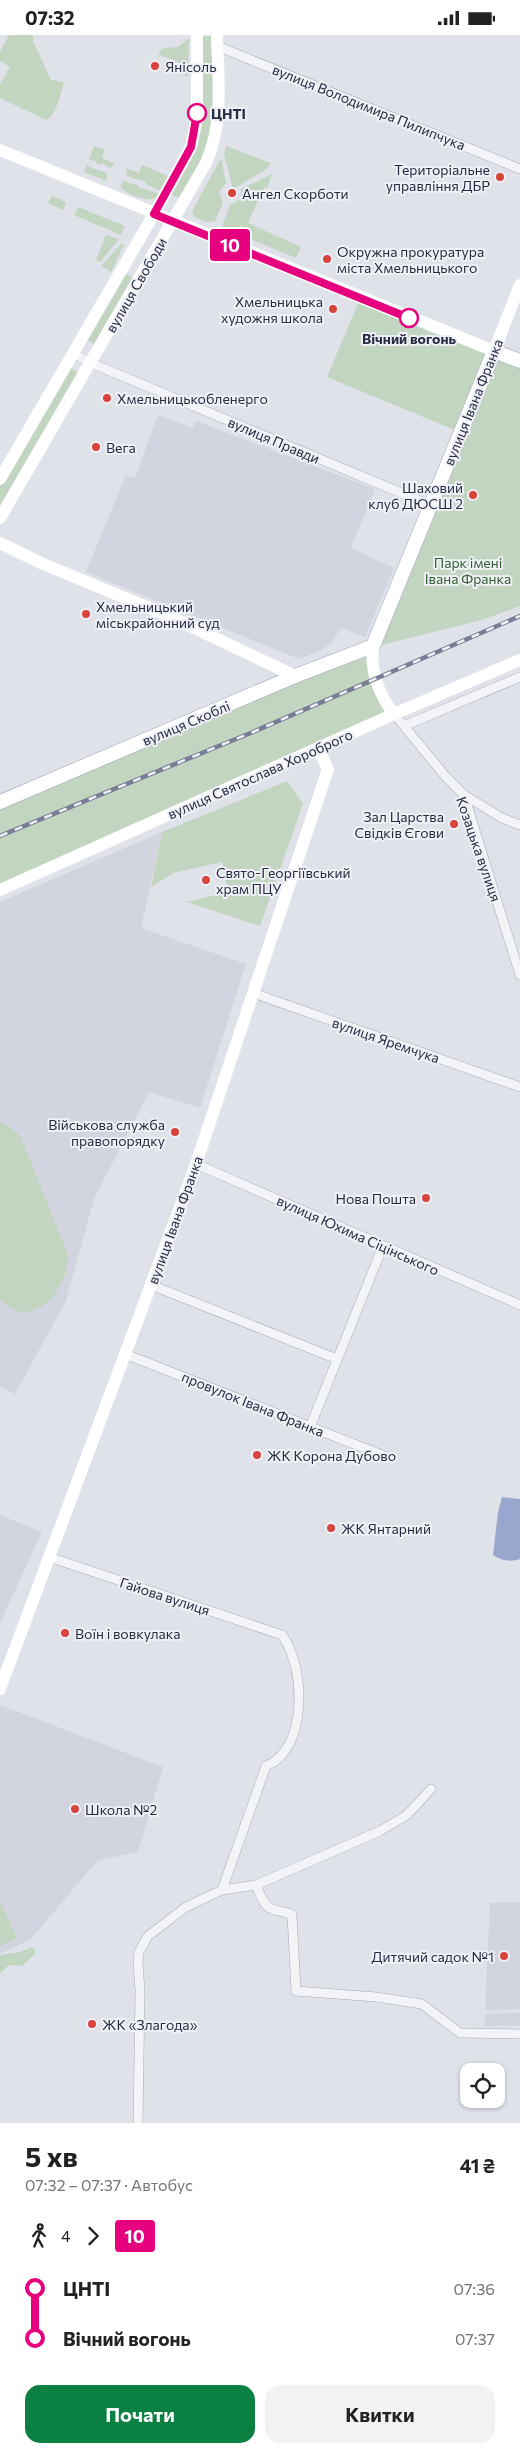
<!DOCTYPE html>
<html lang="uk">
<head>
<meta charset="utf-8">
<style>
  :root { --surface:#fff; --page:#f2f2f2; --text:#222; --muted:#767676; --accent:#0b8043 }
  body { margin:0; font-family:Commissioner,sans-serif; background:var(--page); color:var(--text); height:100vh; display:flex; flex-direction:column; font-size:19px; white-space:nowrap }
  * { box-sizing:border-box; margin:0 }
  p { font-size:16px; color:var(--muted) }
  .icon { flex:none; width:28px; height:28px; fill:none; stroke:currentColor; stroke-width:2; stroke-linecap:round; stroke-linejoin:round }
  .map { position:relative; height:2088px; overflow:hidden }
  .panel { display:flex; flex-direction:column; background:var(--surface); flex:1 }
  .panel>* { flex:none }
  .badge { padding:0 10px; border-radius:4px; font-size:18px; line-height:32px }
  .controls { position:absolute; left:460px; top:2028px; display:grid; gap:10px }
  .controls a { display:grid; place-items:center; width:45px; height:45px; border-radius:10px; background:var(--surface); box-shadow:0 1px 4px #0004; font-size:25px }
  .map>.badge { position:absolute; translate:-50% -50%; box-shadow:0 0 0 2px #fff }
  .legs { display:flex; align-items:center; gap:8px; height:55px; padding:0 25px; font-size:16px }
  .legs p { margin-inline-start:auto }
  .headline { display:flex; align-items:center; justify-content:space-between; height:85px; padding:0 25px }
  h1 { font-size:28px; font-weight:700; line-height:38px }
  .action { display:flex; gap:10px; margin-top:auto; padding:10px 25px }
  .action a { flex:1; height:58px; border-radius:15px; background:var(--accent); color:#fff; font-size:20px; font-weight:700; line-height:58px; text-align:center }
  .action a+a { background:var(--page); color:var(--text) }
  ul { padding:0 25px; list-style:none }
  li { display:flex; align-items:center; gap:18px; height:50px; font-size:19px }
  li i { display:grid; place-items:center; width:8px; height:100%; margin:0 6px; background:currentColor }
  li i::after { content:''; width:12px; height:12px; margin:-6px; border:4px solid; border-radius:50%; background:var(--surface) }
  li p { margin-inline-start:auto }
  li:first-child i { background:linear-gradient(#0000 50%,currentColor 0) }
  li:last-child i { background:linear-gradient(currentColor 50%,#0000 0) }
  .status { display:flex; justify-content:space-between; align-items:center; height:35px; padding:0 25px; background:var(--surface); direction:ltr }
  .status svg { height:14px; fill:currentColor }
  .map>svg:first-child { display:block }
  .built { fill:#d2d4df }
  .green { fill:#c2d5c0 }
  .water { fill:#98a7cd }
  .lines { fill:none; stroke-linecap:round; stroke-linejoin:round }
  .street-casing { stroke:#a8abb8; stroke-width:10 }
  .primary-casing { stroke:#9ea3b7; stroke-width:15 }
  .street { stroke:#f3f4f8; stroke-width:9 }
  .secondary { stroke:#fff; stroke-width:12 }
  .primary { stroke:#fff; stroke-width:14 }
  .rail-casing { stroke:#787d95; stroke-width:4.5 }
  .rail { stroke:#f0f1f7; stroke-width:2.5; stroke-dasharray:8; stroke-linecap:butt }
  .line-1-casing { stroke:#fff; stroke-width:11 }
  .line-1 { stroke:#e6007e; stroke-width:8 }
  .poi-dot { fill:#d8443c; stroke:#f0f1f7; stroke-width:2 }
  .stop-1-dot { fill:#fff; stroke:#e6007e; stroke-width:2.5 }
  .labels { text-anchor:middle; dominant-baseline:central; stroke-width:4; stroke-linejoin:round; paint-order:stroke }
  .poi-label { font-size:14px; fill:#272c43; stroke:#f0f1f7; text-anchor:start }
  .street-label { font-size:14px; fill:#272c43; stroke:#f0f1f7 }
  .stop-label { font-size:14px; font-weight:bold; fill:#272c43; stroke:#f0f1f7; text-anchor:start }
  .park-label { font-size:14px; fill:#345f34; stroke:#f0f1f7 }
</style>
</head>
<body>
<div class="status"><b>07:32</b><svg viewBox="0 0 49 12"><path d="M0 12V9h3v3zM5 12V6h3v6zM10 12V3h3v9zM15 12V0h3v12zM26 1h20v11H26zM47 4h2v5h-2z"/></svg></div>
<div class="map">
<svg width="520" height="2088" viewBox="0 0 520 2088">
  <rect width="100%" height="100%" fill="#e0e2ea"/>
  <path class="built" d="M158,380L193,393L196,386L375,454L351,513L394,533L365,602L341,593L331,608L322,615L299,624L86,537L126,440L135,443Z
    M162,797L141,893L246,929L200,1073L149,1057L94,1164L66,1266L15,1359L0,1351V867Z
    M0,1480L42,1497L0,1588Z
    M0,1670L163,1732L138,1817L97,1826L31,1904L0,1919Z
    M520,1867V1974L485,1975L490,1868Z
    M520,1978V1991H484L485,1979Z"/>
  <path class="green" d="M9,0H33V6L51,45L64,47C61,58 57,79 46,85L0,63V49L10,32L0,26V17Z
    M213,1V84L209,110L181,164L171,159L192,120L201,2Z
    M189,3L188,41L184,40C182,23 171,26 158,19L163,13L178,12Z
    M94,111L105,115L102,123L114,128L113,131L110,133L102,128L101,130L96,128L97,126L89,125Z
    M226,111L270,128L268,133L233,154L224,119Z
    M221,123L226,148L219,157L223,168L215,186L207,187L194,182L192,176Z
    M87,129L90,132L107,138V146L84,137Z
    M142,130L168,141L161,156L146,149V147L126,141L127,133L139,138Z
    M272,139L267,153L264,152L248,188L301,212L296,223L222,192L230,170L241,164V154Z
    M125,145L128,148L138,150V152L159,159L157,163C146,166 127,161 120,151Z
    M52,161L66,167L63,175L48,168Z
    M78,172L125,191L121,200L74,180Z
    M106,200L119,204L100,227L96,225Z
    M121,209L124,210L111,237L101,231Z
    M125,238L133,243L96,310L87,305Z
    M359,266L489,318L457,396L327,342Z
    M496,321L520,330V571L482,585L381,610Z
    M70,333L79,338L0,472V451Z
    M372,619L389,677L0,852V772L265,660Z
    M287,746L303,769L260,891L187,867L228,857L222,827L173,838L151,852L162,797Z
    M0,1087L9,1091L21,1102L68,1220C69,1254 33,1298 0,1265Z
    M0,1867L17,1903L0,1911Z
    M31,1912L35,1915V1919L22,1931L9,1930L0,1938V1920L21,1917Z"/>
  <path class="water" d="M502,1462L520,1464V1524C510,1527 502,1526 493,1520L498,1477Z"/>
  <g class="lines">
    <g class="street-casing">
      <path id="street" d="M217,11L520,134
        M73,318L91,328L430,470
        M394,679L446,742L464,760L520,940
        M404,691L520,642
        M464,760L502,783L520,790
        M253,958L520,1052
        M196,1129L520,1270
        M151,1250L337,1324
        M125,1319L382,1420
        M310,1392L383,1211
        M49,1522L282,1600C305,1631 309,1714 266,1731L222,1855
        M256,1850C260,1858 263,1871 272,1874C279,1877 285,1876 292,1880L296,1956L376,1962L422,1969L460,1998L520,1999
        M138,2088L140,1956L138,1928L139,1917L148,1901L186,1872L222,1855L256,1850L380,1796L407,1780L431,1754"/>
    </g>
    <g class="primary-casing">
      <path id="primary" d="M0,767L295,641L373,611L494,316L520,326"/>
    </g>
    <use href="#street" class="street"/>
    <path class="secondary" d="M0,115L494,316L520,250
      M0,444L154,179L191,112L197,83V0
      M0,483L206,128C224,88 218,42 217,0
      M0,508L41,528L171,582L295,641
      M373,611C370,636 379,660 394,679
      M0,855L394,679L520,625
      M0,1654L196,1129L328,734L318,713"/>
    <use href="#primary" class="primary"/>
    <g class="rail-casing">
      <path id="rail" d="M0,801L253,697L520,581"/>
    </g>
    <use href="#rail" class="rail"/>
  </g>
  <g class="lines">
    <g class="line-1-casing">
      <path id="line-1" d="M197,78L191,112L154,179L409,283"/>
    </g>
    <use href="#line-1" class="line-1"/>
  </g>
  <g class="poi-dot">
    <circle cx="155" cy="31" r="5"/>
    <circle cx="500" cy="142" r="5"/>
    <circle cx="232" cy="158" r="5"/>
    <circle cx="327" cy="224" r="5"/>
    <circle cx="333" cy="274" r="5"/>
    <circle cx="107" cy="363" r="5"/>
    <circle cx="96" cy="412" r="5"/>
    <circle cx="473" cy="460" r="5"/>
    <circle cx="86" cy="579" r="5"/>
    <circle cx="454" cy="789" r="5"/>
    <circle cx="206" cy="845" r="5"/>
    <circle cx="175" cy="1097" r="5"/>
    <circle cx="426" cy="1163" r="5"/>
    <circle cx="257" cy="1420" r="5"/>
    <circle cx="331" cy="1493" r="5"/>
    <circle cx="65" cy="1598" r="5"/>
    <circle cx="75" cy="1774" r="5"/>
    <circle cx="504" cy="1921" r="5"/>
    <circle cx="92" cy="1989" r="5"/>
  </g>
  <g class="stop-1-dot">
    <circle cx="197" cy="78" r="9"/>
    <circle cx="409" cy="283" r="9"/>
  </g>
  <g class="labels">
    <g class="poi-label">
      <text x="165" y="31">Янісоль</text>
      <text x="490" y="134" text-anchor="end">Територіальне<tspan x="490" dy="16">управління ДБР</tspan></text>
      <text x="242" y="158">Ангел Скорботи</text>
      <text x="337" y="216">Окружна прокуратура<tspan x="337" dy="16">міста Хмельницького</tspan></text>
      <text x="323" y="266" text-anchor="end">Хмельницька<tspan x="323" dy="16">художня школа</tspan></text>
      <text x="117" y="363">Хмельницькобленерго</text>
      <text x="106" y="412">Вега</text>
      <text x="463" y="452" text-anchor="end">Шаховий<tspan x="463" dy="16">клуб ДЮСШ 2</tspan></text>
      <text x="96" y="571">Хмельницький<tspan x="96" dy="16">міськрайонний суд</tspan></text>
      <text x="444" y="781" text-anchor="end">Зал Царства<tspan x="444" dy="16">Свідків Єгови</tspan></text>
      <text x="216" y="837">Свято-Георгіївський<tspan x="216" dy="16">храм ПЦУ</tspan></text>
      <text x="165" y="1089" text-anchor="end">Військова служба<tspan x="165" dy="16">правопорядку</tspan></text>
      <text x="416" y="1163" text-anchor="end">Нова Пошта</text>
      <text x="267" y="1420">ЖК Корона Дубово</text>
      <text x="341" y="1493">ЖК Янтарний</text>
      <text x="75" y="1598">Воїн і вовкулака</text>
      <text x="85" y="1774">Школа №2</text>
      <text x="494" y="1921" text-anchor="end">Дитячий садок №1</text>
      <text x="102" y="1989">ЖК «Злагода»</text>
    </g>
    <g class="street-label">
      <text transform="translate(369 72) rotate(22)">вулиця Володимира Пилипчука</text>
      <text transform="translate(136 250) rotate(-60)">вулиця Свободи</text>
      <text transform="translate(473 367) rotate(-68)">вулиця Івана Франка</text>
      <text transform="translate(274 405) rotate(23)">вулиця Правди</text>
      <text transform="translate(186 688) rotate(-23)">вулиця Скоблі</text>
      <text transform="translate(260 739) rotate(-24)">вулиця Святослава Хороброго</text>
      <text transform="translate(479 814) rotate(71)">Козацька вулиця</text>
      <text transform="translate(386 1005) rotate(19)">вулиця Яремчука</text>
      <text transform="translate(175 1185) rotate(-70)">вулиця Івана Франка</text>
      <text transform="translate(358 1200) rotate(24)">вулиця Юхима Сіцінського</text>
      <text transform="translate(253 1369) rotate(22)">провулок Івана Франка</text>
      <text transform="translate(165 1561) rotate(18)">Гайова вулиця</text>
    </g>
    <g class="stop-label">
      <text x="211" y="78">ЦНТІ</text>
      <text x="409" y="303" text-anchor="middle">Вічний вогонь</text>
    </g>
    <g class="park-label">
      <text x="468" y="527">Парк імені<tspan x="468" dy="16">Івана Франка</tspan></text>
    </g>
  </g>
</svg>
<div class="controls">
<a><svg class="icon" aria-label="locate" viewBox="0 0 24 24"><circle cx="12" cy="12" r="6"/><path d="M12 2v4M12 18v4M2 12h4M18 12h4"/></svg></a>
</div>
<b class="badge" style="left:230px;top:210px;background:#e6007e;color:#fff">10</b>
</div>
<section class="panel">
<div class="headline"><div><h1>5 хв</h1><p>07:32 – 07:37 · Автобус</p></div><b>41 ₴</b></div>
<div class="legs"><svg class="icon" aria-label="walk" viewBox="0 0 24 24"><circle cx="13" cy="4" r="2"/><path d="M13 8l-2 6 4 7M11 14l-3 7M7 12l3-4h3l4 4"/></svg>4<svg class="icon" aria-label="forward" viewBox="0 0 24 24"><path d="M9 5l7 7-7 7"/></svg><b class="badge" style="background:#e6007e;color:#fff">10</b></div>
<ul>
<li><i style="color:#e6007e"></i><b>ЦНТІ</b><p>07:36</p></li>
<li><i style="color:#e6007e"></i><b>Вічний вогонь</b><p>07:37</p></li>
</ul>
<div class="action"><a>Почати</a><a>Квитки</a></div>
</section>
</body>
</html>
